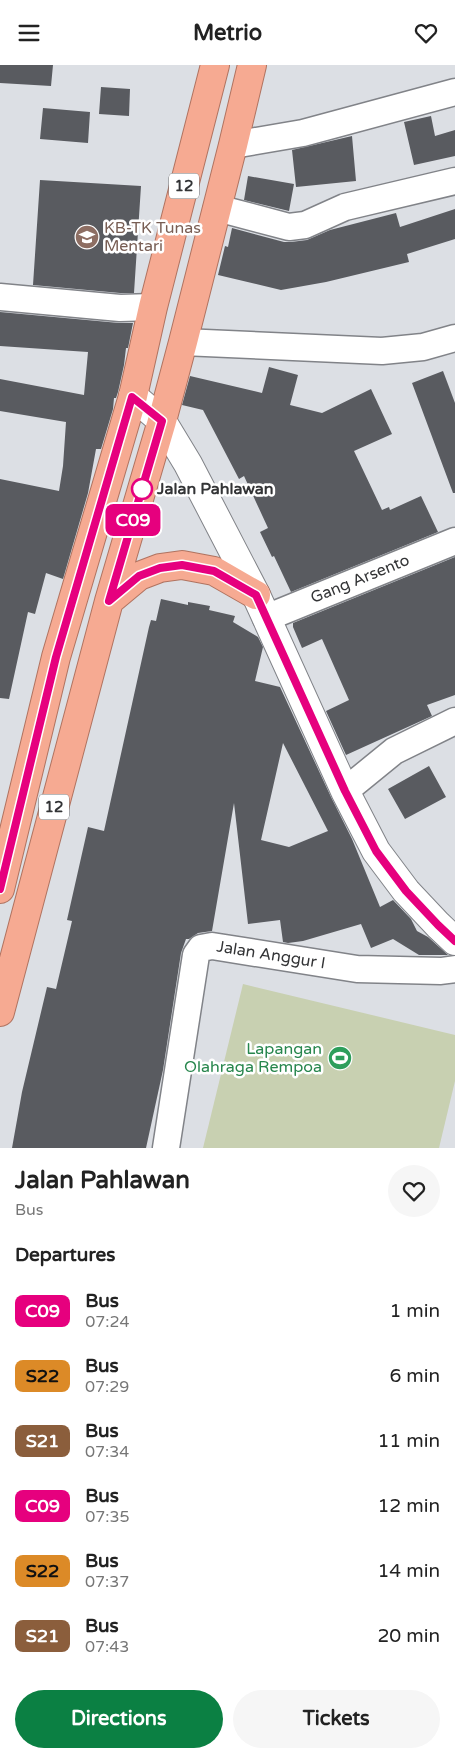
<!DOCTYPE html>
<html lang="en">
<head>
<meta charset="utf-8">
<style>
  :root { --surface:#fff; --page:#f6f6f6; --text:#222; --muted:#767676; --accent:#0b8043 }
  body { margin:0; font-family:"Varela Round",sans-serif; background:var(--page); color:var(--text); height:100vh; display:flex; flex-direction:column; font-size:19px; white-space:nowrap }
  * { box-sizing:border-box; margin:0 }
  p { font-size:16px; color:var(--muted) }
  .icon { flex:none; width:28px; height:28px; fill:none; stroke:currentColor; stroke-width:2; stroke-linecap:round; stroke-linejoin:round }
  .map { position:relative; height:1083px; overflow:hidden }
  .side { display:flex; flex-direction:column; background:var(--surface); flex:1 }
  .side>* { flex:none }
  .badge { padding:0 10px; border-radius:8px; font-size:18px; line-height:32px }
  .map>.badge { position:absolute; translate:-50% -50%; box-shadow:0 0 0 2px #fff }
  h2 { padding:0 15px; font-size:19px; line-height:45px }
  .round { display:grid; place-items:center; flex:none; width:52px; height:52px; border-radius:26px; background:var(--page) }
  .headline { display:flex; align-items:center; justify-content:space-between; height:85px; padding:0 15px }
  h1 { font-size:24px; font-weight:700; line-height:38px }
  .primary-button { display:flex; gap:10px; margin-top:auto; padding:10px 15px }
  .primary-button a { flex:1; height:58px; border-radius:30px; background:var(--accent); color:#fff; font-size:20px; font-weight:700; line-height:58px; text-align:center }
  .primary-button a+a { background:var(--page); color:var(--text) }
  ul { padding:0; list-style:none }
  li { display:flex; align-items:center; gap:15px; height:65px; padding:0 15px }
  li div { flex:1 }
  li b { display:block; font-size:19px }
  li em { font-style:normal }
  li .badge { min-width:55px; font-weight:700; text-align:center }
  header { display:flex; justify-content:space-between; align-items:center; height:65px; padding:0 15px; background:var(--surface); font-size:22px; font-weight:700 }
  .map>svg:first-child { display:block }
  .green { fill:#c8d0b1 }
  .building { fill:#595b60; fill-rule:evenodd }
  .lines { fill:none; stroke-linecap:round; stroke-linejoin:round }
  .minor-casing { stroke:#818388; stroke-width:29 }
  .secondary-casing { stroke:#818388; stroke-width:30 }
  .trunk-casing { stroke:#b07360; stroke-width:30 }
  .minor { stroke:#fff; stroke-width:26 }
  .secondary { stroke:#fff; stroke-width:28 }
  .trunk { stroke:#f6aa92; stroke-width:28 }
  .line-casing { stroke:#fff; stroke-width:11 }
  .line { stroke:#e6007e; stroke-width:8 }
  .stop-dot { fill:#fff; stroke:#e6007e; stroke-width:2.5 }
  .labels { text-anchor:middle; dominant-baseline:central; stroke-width:5; stroke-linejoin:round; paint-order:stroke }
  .shield { fill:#fff; stroke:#707172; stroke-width:1 }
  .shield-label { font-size:15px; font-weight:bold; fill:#333436 }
  .education-label { font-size:16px; fill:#785e54; stroke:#fff; text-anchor:start }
  .stop-label { font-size:16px; font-weight:bold; fill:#333436; stroke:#fff; text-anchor:start }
  .street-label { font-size:16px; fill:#333436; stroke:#fff }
  .leisure-label { font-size:16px; fill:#27864d; stroke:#fff; text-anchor:end }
</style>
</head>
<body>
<header><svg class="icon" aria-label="menu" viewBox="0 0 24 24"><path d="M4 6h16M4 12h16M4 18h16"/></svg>Metrio<svg class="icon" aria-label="heart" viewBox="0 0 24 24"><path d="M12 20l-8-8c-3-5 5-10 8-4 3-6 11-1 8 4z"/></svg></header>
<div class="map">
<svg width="455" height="1083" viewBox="0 0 455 1083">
  <rect width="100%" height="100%" fill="#dcdfe4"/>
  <path class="green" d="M243,919L455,970V1016L439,1083H203Z"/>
  <path class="building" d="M0,0H53L51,21L0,18Z
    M101,22L130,24L129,51L99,49Z
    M43,43L90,47L88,78L40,74Z
    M431,51L435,71L455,65V91L414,100L404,57Z
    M352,71L356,116L296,122L292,85Z
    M248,111L294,119L289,146L244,135Z
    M40,115L141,121L134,228H120L33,220Z
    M455,144V174L407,189L409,197L326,217L281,225L218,210L225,181L228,182L232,163L284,177H291L307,175L330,165L396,148L400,162Z
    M0,247L119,258H133L128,283H126L124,300L118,327L116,333H114L113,344L101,384H96L88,428L63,514L46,508L35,549L28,547L9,634L0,633V414L59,426L63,401L66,357L0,346V314L84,330L88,287L0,281Z
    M269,302L298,310L290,340L322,348L371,324L392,369L354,386L382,445L389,442L390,445L421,431L438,467L291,527L274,491L272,492L260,467L268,463L244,411L239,414L203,345L182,340L190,311L262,328Z
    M443,306L455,338V428H453L412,318Z
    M455,492V630L427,640L432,651L346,690L326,646L349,635L322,574L302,583L293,562V558Z
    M161,534L188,540V537L210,541L209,545L235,551L233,557L258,572L263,582L255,616L280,622L331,732L352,774L380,842L393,835L411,854L417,866L428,872L448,890H419L393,874L371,883L361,859L303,876L288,878L283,877L280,855L248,859L234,738L212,866L198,868L189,874H186L181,888L163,1005L146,1083H12L22,1027L47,922L56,924L72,856L67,855L88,762L104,766L149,562L151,555L156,556ZM283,678L328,766L289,782L261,775Z
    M429,701L446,732L405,754L388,724Z"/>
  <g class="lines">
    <g class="minor-casing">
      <path id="minor" d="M233,80L303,68L455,27
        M217,143L289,162L305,160L345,142L455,116
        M0,232L120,243L153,242
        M183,277L382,286L423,282L455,273
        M266,553L455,476
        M345,726L394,686L455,656
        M166,1083L196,890L201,883L212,881L357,904L441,906L455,904"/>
    </g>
    <g class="secondary-casing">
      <path id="secondary" d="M133,331L162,356L188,399L256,530L345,726L376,786L406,826L438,860L455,876"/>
    </g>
    <g class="trunk-casing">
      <path id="trunk" d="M109,536L139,511L160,503L182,500L214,506L256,530
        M0,824L56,592L133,331L153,242L215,0
        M0,947L109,536L162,356L183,277L233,80L252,0"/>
    </g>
    <use href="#minor" class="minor"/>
    <use href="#secondary" class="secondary"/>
    <use href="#trunk" class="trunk"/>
  </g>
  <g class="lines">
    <g class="line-casing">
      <path id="line" d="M0,824L56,592L132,332L162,356L109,536L139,511L160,503L182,500L214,506L256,530L345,726L376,786L406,826L438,860L455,876"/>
    </g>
    <use href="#line" class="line"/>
  </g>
  <defs>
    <g id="school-disc" transform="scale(1.25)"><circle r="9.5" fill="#8d6e63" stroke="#fff"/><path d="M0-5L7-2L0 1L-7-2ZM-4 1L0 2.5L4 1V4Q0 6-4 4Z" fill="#fff"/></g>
    <g id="stadium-disc" transform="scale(1.25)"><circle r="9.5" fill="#2e9e5b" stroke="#fff"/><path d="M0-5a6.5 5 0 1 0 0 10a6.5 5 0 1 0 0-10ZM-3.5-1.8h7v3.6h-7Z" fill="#fff"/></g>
  </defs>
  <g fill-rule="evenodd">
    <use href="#school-disc" x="87" y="172"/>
    <use href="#stadium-disc" x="340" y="993"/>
  </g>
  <circle class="stop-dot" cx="142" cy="424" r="10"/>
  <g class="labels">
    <g class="shield">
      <rect x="169" y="108.5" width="30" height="25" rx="4"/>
      <rect x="39" y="729.5" width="30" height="25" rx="4"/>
    </g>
    <g class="shield-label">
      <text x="184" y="121">12</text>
      <text x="54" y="742">12</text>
    </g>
    <g class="education-label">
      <text x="104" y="163">KB-TK Tunas<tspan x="104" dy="18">Mentari</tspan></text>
    </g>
    <g class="stop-label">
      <text x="157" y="424">Jalan Pahlawan</text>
    </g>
    <g class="street-label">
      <text transform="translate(360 514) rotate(-22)">Gang Arsento</text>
      <text transform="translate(271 890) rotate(9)">Jalan Anggur I</text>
    </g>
    <g class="leisure-label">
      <text x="322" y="984">Lapangan<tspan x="322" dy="18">Olahraga Rempoa</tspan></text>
    </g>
  </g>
</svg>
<b class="badge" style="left:133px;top:455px;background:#e6007e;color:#fff">C09</b>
</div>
<section class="side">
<div class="headline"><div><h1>Jalan Pahlawan</h1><p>Bus</p></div><a class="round"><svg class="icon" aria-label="heart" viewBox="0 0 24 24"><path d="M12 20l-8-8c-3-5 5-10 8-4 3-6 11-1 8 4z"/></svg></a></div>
<h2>Departures</h2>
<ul>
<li><span class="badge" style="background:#e6007e;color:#fff">C09</span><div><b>Bus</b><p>07:24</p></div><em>1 min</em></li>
<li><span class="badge" style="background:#dc8a27;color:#111">S22</span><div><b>Bus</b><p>07:29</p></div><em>6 min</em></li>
<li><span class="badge" style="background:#8b5e3c;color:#fff">S21</span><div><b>Bus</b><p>07:34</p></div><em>11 min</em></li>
<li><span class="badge" style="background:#e6007e;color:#fff">C09</span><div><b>Bus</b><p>07:35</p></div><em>12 min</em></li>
<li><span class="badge" style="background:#dc8a27;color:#111">S22</span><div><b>Bus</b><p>07:37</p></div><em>14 min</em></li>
<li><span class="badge" style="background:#8b5e3c;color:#fff">S21</span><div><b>Bus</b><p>07:43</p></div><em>20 min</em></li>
</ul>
<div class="primary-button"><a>Directions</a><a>Tickets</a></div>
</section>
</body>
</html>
